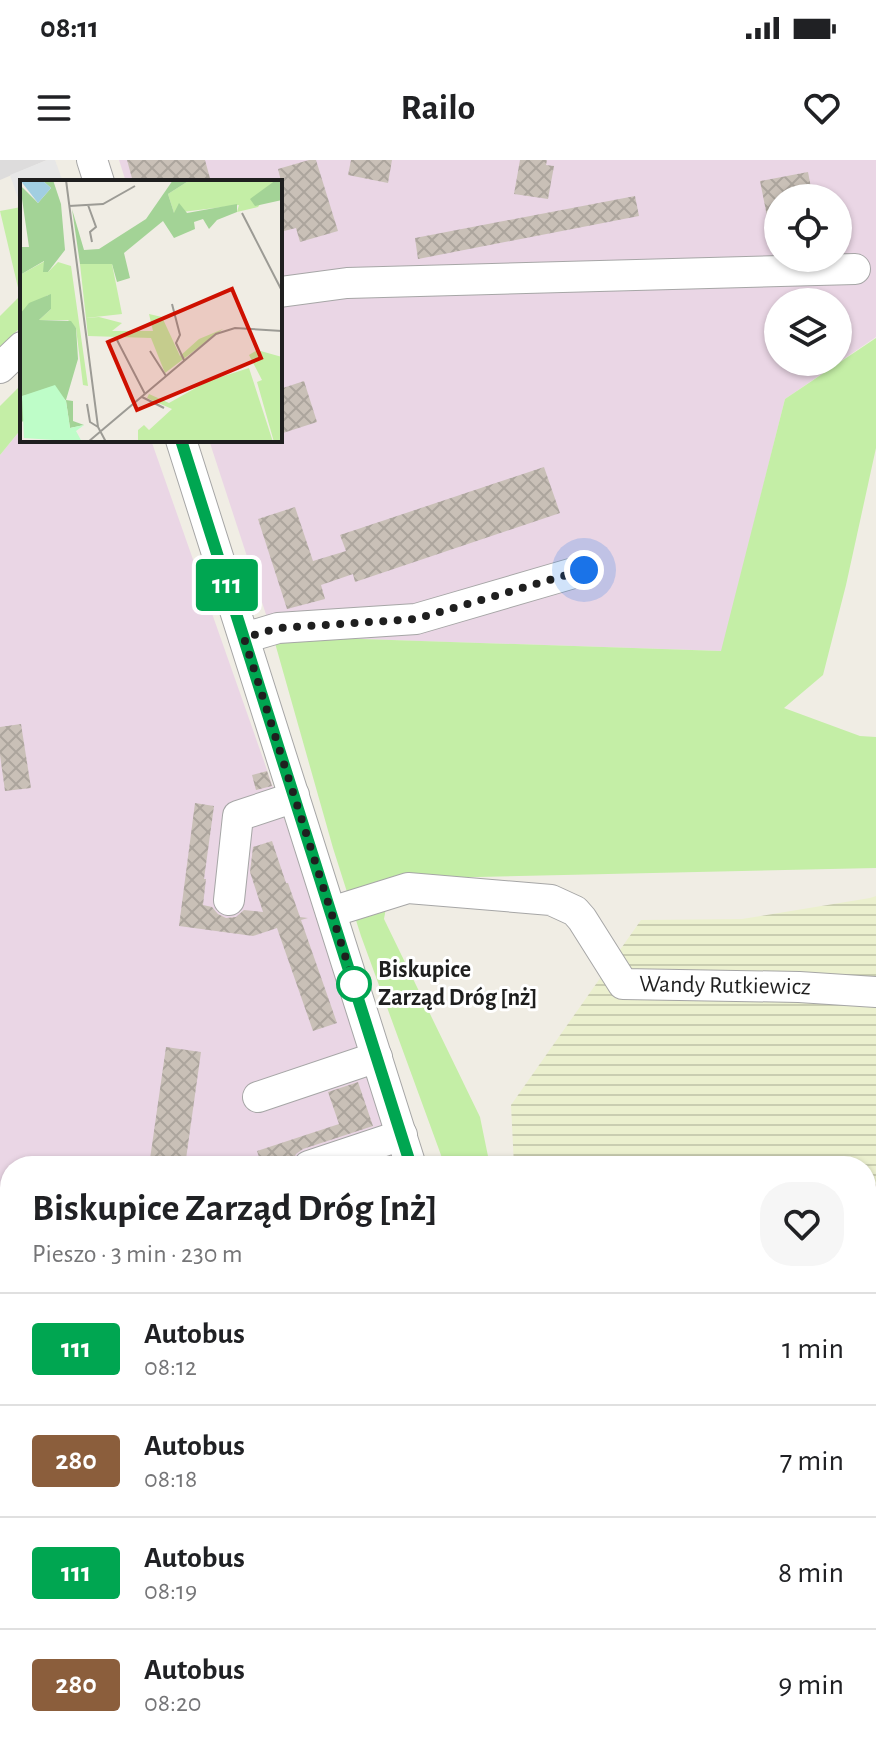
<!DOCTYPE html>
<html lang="pl">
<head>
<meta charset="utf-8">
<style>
  :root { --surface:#fff; --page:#f6f6f6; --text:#202124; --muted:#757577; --line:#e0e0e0 }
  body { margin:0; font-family:"Alegreya Sans",sans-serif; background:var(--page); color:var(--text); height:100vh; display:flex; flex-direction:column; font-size:30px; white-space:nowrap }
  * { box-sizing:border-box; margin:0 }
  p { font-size:26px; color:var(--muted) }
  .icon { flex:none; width:44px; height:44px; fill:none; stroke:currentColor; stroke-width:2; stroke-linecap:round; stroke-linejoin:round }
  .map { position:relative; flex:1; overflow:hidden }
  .sheet { position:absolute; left:0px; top:996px; width:876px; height:600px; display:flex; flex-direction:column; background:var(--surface); border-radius:32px 32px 0 0; box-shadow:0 2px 6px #0004 }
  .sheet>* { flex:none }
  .badge { padding:0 16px; border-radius:6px; font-size:28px; line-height:52px }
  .buttons { position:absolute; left:764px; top:24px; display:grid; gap:16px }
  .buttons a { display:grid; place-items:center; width:88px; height:88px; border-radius:50%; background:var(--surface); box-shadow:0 2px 6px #0004; font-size:40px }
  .you { position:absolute; width:40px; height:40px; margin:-20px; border:6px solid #fff; border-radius:50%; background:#1a73e8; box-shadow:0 0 0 12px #1a73e833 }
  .map>.badge { position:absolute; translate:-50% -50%; box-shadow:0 0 0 4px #fff }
  .round { display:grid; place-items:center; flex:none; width:84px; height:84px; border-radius:32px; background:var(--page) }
  .overview { display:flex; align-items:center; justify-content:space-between; height:136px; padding:0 32px }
  h1 { font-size:38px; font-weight:600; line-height:60px }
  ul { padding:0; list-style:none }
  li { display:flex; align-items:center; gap:24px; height:112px; padding:0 32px; border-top:2px solid var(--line) }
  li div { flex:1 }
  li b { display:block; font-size:30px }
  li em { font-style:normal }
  li .badge { min-width:88px; font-weight:700; text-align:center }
  .status { display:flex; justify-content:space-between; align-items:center; height:56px; padding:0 40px; background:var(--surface); direction:ltr }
  .status svg { height:22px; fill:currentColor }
  header { display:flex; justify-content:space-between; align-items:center; height:104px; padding:0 32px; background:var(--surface); font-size:36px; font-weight:600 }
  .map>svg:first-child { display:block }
  .residential { fill:#dddcdc }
  .industrial { fill:#ead6e5; fill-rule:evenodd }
  .farmland { fill:url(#farmland-rules) }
  .grass { fill:#c4eea6 }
  .garden { fill:url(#garden-dots) }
  .parking { fill:#e7e7e7 }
  .building { fill:url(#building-cross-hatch) }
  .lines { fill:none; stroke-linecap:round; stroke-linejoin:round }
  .minor-casing { stroke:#a6a6a6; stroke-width:32 }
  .path { stroke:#ff8267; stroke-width:4; stroke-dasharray:4 4; stroke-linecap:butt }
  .minor { stroke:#fff; stroke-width:30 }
  .line-casing { stroke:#fff; stroke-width:18 }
  .line { stroke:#00a651; stroke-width:12 }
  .walk { stroke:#1f1f1f; stroke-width:8; stroke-dasharray:0 14.4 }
  .stop-dot { fill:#fff; stroke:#00a651; stroke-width:4 }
  .labels { text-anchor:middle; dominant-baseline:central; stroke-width:6; stroke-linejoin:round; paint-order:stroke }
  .stop-label { font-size:24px; font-weight:bold; fill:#1f1f1f; stroke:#fff; text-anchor:start }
  .street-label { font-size:24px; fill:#1f1f1f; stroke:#fff }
  .inset-road { fill:none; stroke:#9c9b95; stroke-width:2 }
  .view { fill:#ce1000; fill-opacity:0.15; stroke:#ce1000; stroke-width:4 }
  .inset-edge { fill:none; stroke:#1f1f1f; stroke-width:4 }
</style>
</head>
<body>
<div class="status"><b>08:11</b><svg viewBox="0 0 49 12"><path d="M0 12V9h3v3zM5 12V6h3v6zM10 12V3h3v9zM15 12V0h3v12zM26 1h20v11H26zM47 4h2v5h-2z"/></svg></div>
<header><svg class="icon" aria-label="menu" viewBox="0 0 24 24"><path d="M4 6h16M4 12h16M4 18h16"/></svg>Railo<svg class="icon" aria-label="heart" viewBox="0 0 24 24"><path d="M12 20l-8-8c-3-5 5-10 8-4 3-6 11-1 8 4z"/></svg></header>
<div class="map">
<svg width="876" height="1596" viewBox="0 0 876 1596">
  <defs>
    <pattern id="farmland-rules" width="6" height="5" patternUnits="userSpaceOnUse" patternTransform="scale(2)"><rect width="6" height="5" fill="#ebf0ce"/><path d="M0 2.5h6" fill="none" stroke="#c9cdb0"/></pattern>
    <pattern id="garden-dots" width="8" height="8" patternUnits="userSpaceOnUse" patternTransform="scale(2)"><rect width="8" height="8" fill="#c4eea6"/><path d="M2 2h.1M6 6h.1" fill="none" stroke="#a8cc8e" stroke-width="1.8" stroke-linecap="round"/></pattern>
    <pattern id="building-cross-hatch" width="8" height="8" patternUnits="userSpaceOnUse" patternTransform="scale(2)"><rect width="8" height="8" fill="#c9c0b7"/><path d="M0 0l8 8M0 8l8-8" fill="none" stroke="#aca59d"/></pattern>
  </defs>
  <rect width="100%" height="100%" fill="#f0ede4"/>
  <path class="residential" d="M0,0H47L0,20Z"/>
  <path class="industrial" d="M119,0H876V177L785,239L722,491L273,476L209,280H280V22H126ZM778,38H838V98H778ZM778,142H838V202H778Z
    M22,268V280H151L401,991L404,1006H10V1325L0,1313V295Z"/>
  <path class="farmland" d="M876,736V1596H463L465,1586H866V1006H514L511,945L641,760L742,759L870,738Z"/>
  <path class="grass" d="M21,47L22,166L0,187V156L20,136L0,51Z
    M876,176V288L846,425L823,515L784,548L860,576L876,577V708L391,719L384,759L480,957L490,1006H445L361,776L333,688L273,476L721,491L785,239L876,178Z
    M22,224V268L0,295V246Z"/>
  <path class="garden" d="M0,1468L10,1470V1586H106L101,1596H0Z"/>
  <path class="parking" d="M47,0H55L63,22H22V50L10,15Z"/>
  <path class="building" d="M127,0H205L211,22H133Z
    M309,0H316L338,71L300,82L296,68L280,72V17L278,9Z
    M351,0H392L388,23L348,15Z
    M520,0H547L546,5L554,6L548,39L514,34Z
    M808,12L813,38H778V70L770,71L760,21Z
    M635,36L639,56L418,99L415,78Z
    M304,221L317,262L280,274V229Z
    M544,307L560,353L355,422L353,414L321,425L325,439L287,449L258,359L295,347L313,401L346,391L340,375Z
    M21,564L31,628L5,631L0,595V567Z
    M267,611L272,626L256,630L252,615Z
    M195,643L214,646L204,719H206L203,745L212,747L218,754L226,758L236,757L244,750L263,752L250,712L253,687L272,681L286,723H288L300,757L308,758L301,760L337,863L313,871L277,768L253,776L179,766Z
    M166,887L201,892L185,1006H149Z
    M358,922L373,966L303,989L296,994L294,998L269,1006H262L257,991L339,964L328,932Z"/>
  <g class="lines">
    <g class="minor-casing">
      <g id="minor">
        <path d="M92,0L99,22"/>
        <path d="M280,132L347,123L855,109"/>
        <path d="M0,208L22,187"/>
        <path d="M181,280L411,1006"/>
        <path d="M244,478L278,468L416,459L584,410"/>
        <path d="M229,740L238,656L283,641L294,635"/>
        <path id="s1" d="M331,752L408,728L551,740L575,751L582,759L623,824L799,827L876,832"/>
        <path d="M258,937L377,897"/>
        <path d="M309,1006L402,975"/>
        <path d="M368,1596L373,1586"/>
      </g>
    </g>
    <path class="path" d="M866,1039L876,1026
      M866,1196L876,1195"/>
    <use href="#minor" class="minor"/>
  </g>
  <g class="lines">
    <g class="line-casing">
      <path id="line" d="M181,280L411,1006"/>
    </g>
    <use href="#line" class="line"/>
    <path class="walk" d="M354,824L244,478L278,468L416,459L584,410"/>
  </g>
  <circle class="stop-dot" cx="354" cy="824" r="16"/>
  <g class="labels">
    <g class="stop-label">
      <text x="378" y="810">Biskupice<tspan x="378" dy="28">Zarząd Dróg [nż]</tspan></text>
    </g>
    <g class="street-label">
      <text stroke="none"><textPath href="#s1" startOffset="440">Wandy Rutkiewicz</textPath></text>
    </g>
  </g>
  <g transform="translate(20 20)">
    <rect width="262" height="262" fill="#f0ede4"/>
    <path d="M170,0H256L238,27L217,32L219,25L154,33L148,14ZM25,81L28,92L38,82L51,86L68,206L63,205L56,148L48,140H19L31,129L28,115L0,134V95ZM129,134L142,137L160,176L179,159L203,149L145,193L131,158L68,156L66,138L79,137L102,143L92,151H133ZM229,188L253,262H118V250L124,245L129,250L152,229L127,218L129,214L149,223L188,201Z" fill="#c4eea6"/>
    <path d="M22,0H33L41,24L45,70L28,92H23L24,81L0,95V67H9L0,5L18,23L31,8ZM153,0H170L148,14L154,33L159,23L167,33L217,24V32L197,40L189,49L183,39L174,42L175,49L154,58L143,41L104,73L110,98L97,102L92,84H60L52,29L64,70L79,69L126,39ZM256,0H262V20L235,26L230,19ZM31,114V129L19,140L51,141L56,148L58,179L46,220L53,221V241L64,245L50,248L46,221L38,212L2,216L6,238L0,244V134L9,123Z" fill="#a3d396"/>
    <path d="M35,205L46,221L50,248L64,245L56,251L62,262L4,258L2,216Z" fill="#befdc8"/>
    <path d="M60,84H92L102,134L66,138ZM237,170L262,177V262H254L237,202L242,200L229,175Z" fill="#c4eea6"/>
    <path d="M0,0H22L31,8L18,23Z" fill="#a1cee1"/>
    <path class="inset-road" d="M46,0L78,247L86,262M68,25L76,47L70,52L72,62M49,26L83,24L115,6M222,33L262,111M152,124L160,155L156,163L164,180M97,160L125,214M130,171L146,196M122,217L144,228M67,224L70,242L78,247M68,262L196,154L215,148L262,151"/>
    <path class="view" d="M212,109L241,178L117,230L88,162Z"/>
    <rect width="262" height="262" class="inset-edge"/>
  </g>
</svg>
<div class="buttons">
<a><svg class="icon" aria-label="locate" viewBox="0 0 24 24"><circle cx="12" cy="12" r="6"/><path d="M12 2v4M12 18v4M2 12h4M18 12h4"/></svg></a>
<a><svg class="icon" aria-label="layers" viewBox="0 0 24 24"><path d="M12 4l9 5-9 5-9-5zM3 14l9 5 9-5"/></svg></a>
</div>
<div class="you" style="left:584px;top:410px"></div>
<b class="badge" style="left:227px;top:425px;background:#00a651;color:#fff">111</b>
<section class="sheet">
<div class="overview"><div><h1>Biskupice Zarząd Dróg [nż]</h1><p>Pieszo · 3 min · 230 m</p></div><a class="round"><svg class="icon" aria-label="heart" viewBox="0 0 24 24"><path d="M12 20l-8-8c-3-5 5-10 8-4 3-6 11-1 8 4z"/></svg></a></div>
<ul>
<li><span class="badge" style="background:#00a651;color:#fff">111</span><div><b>Autobus</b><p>08:12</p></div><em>1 min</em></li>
<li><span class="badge" style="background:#8b5e3c;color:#fff">280</span><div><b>Autobus</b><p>08:18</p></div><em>7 min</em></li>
<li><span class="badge" style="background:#00a651;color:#fff">111</span><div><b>Autobus</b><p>08:19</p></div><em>8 min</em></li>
<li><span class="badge" style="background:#8b5e3c;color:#fff">280</span><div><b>Autobus</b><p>08:20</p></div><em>9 min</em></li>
</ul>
</section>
</div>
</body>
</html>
